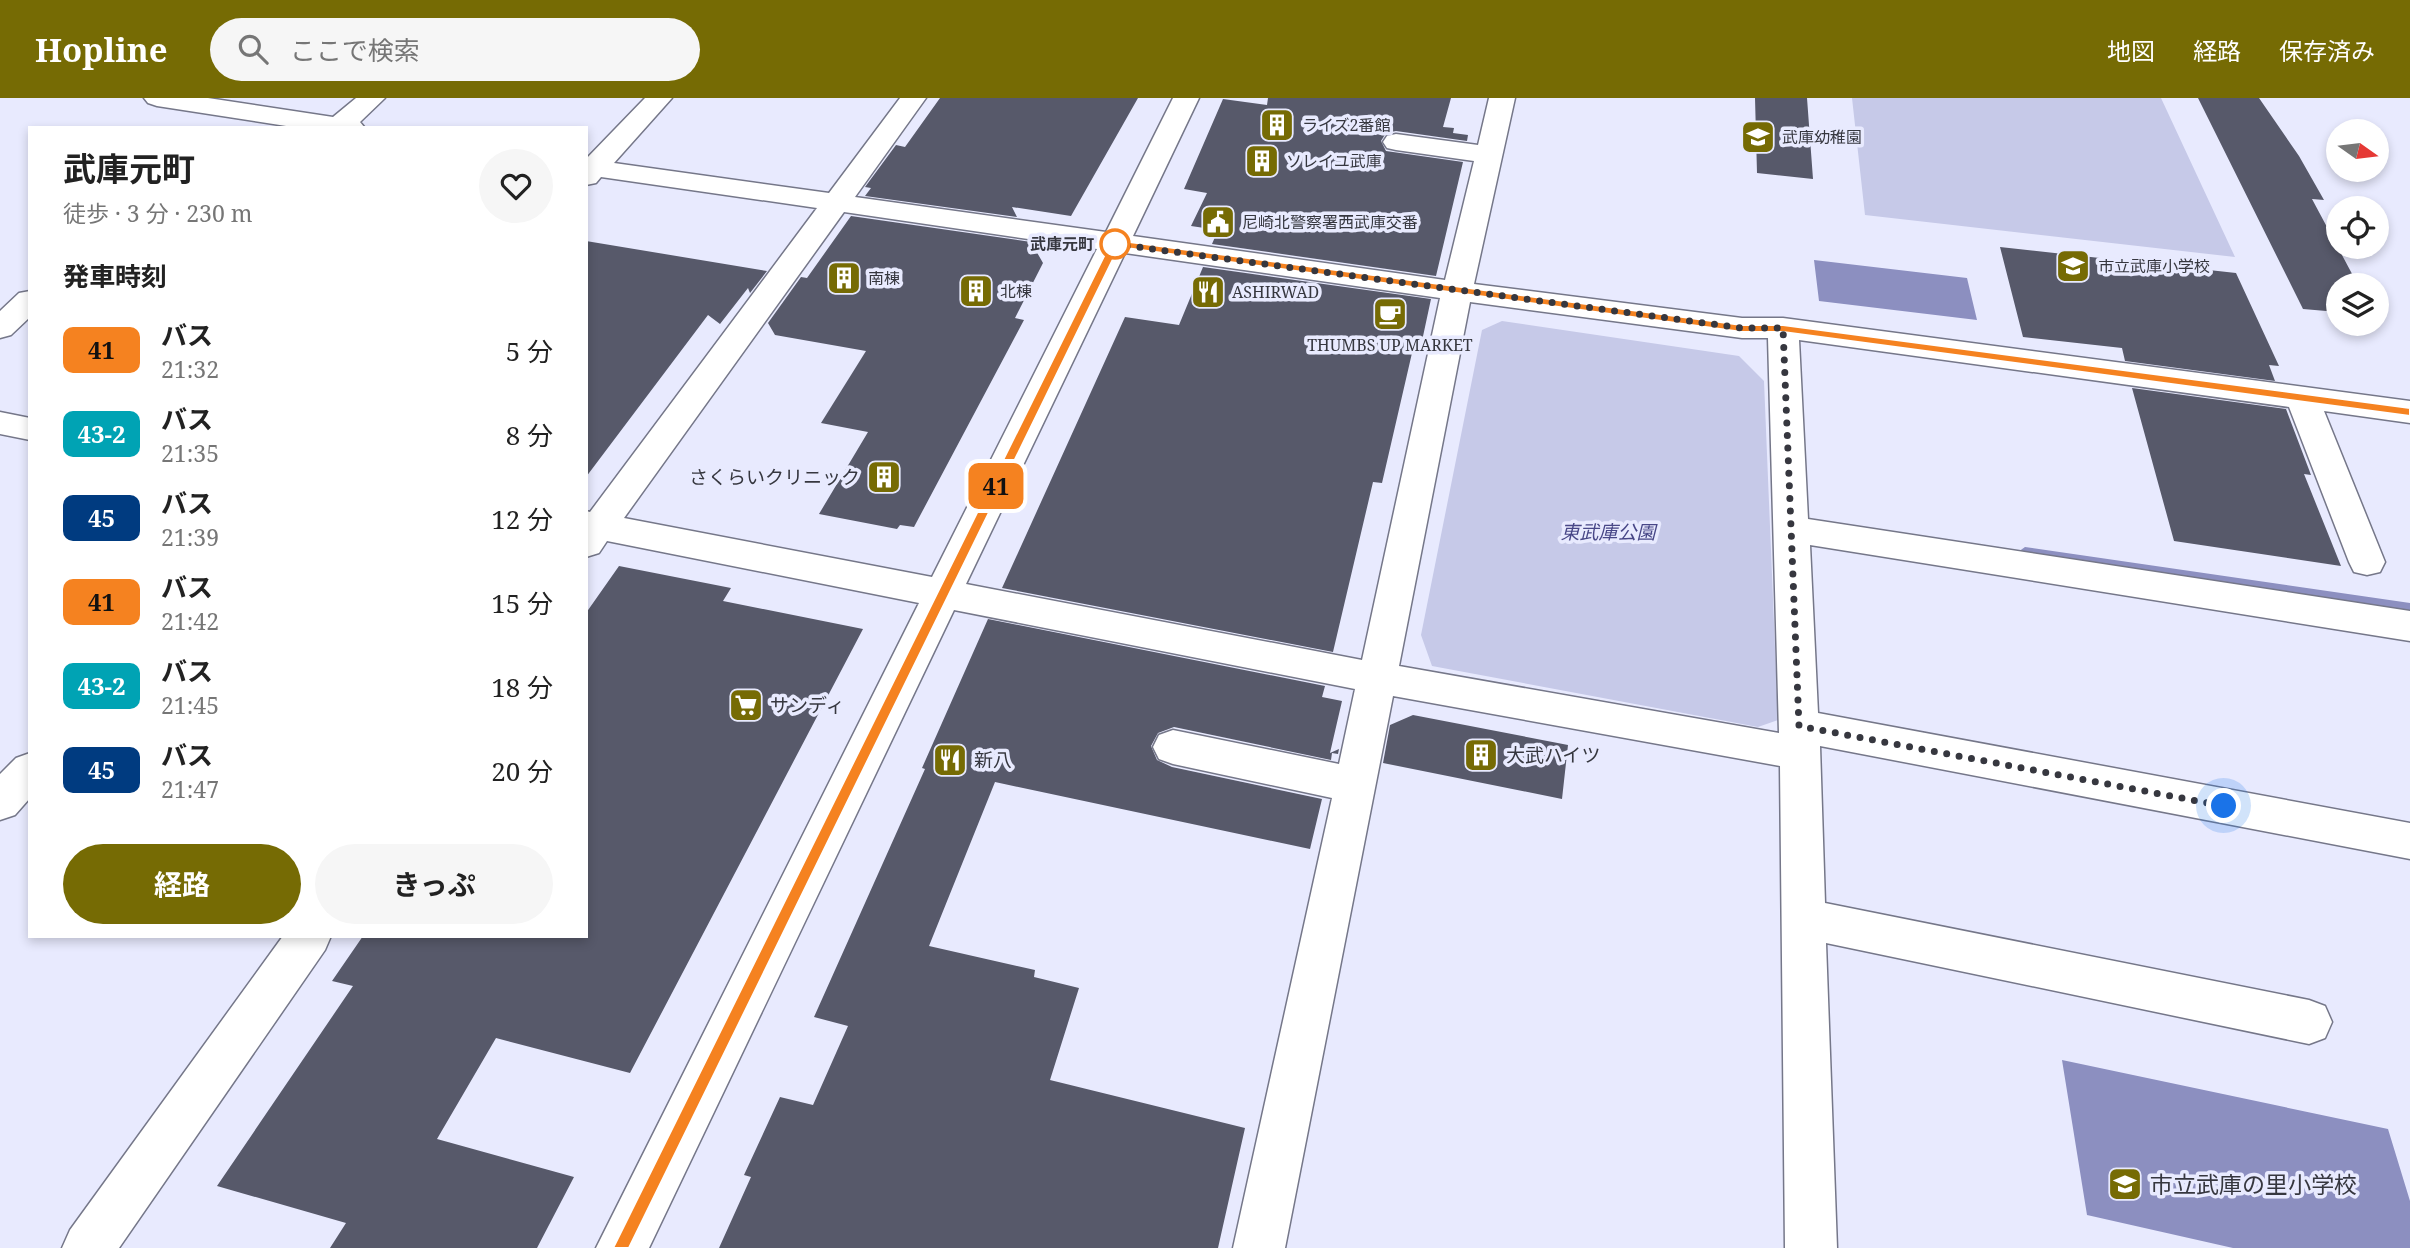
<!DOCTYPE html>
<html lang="ja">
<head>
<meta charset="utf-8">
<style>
  :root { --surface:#fff; --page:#f6f6f6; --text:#222; --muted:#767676; --accent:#766b04 }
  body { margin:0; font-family:"Noto Serif","Noto Sans JP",serif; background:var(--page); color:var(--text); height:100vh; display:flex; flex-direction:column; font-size:26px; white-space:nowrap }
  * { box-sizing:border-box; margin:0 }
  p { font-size:23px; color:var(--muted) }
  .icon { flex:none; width:38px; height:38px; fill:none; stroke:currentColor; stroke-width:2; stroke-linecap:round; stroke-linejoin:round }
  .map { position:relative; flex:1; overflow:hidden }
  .side { position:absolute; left:28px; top:28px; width:560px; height:812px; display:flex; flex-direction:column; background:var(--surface); border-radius:0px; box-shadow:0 4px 10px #0003 }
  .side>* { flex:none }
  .badge { padding:0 14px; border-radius:10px; font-size:24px; line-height:46px }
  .needle { width:46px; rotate:104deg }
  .fabs { position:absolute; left:2326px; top:21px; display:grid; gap:14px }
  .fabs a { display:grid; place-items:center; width:63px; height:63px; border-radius:50%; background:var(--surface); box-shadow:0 4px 10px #0003; font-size:35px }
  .you { position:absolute; width:35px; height:35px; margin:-18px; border:5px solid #fff; border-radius:50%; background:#1a73e8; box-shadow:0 0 0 10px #1a73e833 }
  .map>.badge { position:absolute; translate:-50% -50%; box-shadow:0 0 0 4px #fff }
  h2 { padding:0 35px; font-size:26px; line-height:63px }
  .round { display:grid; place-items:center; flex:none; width:74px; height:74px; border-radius:37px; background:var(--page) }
  .overview { display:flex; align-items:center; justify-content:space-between; height:119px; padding:0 35px }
  h1 { font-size:33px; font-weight:700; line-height:52px }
  .primary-button { display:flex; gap:14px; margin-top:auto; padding:14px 35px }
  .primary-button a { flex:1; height:80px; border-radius:42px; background:var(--accent); color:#fff; font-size:28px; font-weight:700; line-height:80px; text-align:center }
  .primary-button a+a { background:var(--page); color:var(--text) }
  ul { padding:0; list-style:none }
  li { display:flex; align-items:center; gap:21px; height:84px; padding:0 35px }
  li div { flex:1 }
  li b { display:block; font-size:26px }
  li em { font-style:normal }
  li .badge { min-width:77px; font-weight:700; text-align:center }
  header { display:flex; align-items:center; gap:42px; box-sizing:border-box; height:98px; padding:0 35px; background:var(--accent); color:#fff }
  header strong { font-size:33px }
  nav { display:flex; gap:38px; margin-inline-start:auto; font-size:24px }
  .search { width:490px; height:63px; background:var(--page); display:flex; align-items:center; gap:18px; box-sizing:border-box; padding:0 24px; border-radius:38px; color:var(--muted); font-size:26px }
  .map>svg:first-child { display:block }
  .green { fill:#c6c9e8 }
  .water { fill:#8c8fc0 }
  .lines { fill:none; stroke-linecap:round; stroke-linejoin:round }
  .stream { fill:#8c8fc0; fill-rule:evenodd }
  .building { fill:#57596a }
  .minor-casing { stroke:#757789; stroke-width:3 }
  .minor { fill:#fff; fill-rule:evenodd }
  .line { fill:#f58220; stroke:#fff; stroke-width:2 }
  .walk { stroke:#36373f; stroke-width:7; stroke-dasharray:0 12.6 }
  .stop-dot { fill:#fff; stroke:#f58220; stroke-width:3.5 }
  .labels { text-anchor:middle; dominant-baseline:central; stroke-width:7; stroke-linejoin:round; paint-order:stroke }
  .far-poi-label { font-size:16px; fill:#36373f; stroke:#e8eafe; text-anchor:start }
  .far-stop-label { font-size:16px; font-weight:bold; fill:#36373f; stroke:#e8eafe; text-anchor:end }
  .poi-label { font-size:19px; fill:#36373f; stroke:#e8eafe; text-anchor:start }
  .park-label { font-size:19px; font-style:italic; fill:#484787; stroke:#e8eafe }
  .near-poi-label { font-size:23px; fill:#36373f; stroke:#e8eafe; text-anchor:start }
</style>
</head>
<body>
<header>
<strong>Hopline</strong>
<div class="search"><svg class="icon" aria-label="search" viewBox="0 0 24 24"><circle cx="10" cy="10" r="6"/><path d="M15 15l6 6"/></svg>ここで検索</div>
<nav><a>地図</a><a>経路</a><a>保存済み</a></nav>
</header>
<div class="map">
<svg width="2410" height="1150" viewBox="0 0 2410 1150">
  <rect width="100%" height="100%" fill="#e8eafe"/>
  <path class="green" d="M1852,0H2161L2235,159L1865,117Z
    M1502,223L1739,258L1764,283L1778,622L1758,629L1432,568L1421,537L1482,232Z"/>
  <path class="water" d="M1814,162L1967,180L1977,222L1819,203Z
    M2062,962L2388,1031L2410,1103V1150H2233L2087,1117Z"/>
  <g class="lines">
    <path class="stream" d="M2025,449L2410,505V517L2025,459L2018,454Z"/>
  </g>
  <path class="building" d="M940,0H1138L1071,118L1012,109L1017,119L865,98L871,90L865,89L896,47L905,49Z
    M1268,0H1451L1443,29L1454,30L1453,35L1468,37L1467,43L1396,33L1386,35L1381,43L1386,53L1463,64L1436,178L1212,146L1218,132L1191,128L1207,95L1184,91L1223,1L1267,7Z
    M1755,0H1807L1813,81L1757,75Z
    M2198,0H2259L2299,58L2324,102L2312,101L2358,187H2338V214L2303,211Z
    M851,118L1031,144L1043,165L1015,220L1024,222L914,429L900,427L897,431L819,416L868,334L821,325L866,253L775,237L768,225L801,179L807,180Z
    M586,143L767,173L750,195L748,190L720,226L708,217L586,379Z
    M2000,149L2236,175L2279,268L2269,267L2275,283L2125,263L2122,250L2023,239Z
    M1203,169L1431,201L1422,243L1415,242L1382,385L1373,384L1333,554L1002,490L1125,219L1179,227Z
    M2132,290L2286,311L2311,377L2304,376L2341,468L2174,443Z
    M619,468L731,490L723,503L863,531L630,975L496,940L437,1041L574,1079L537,1150H330L346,1125L217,1088L353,888L332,883L363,838H586V515Z
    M988,521L1325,588L1322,599L1342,603L1330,655L1339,651L1338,656L1332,655L1331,662L1174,629L1158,635L1151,648L1157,662L1172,669L1322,701L1310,751L995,684L929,848L1035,872L1034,879L1079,890L1050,982L1245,1030L1218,1150H719L751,1079L744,1077L780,999L813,1007L848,928L814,919L925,671L922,670Z
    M1413,617L1568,647L1562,701L1383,665L1390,627Z"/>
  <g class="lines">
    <g class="minor-casing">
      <path id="minor" d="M144,0H208L333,19L356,0H385L360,24L365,30H299L157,8L148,5Z
        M645,0H672L614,65L829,95L900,0H926L855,99L1106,134L1173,0H1199L1133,138L1445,182L1474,63L1396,52L1387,50L1383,44L1387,38L1396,36L1478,47L1489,0H1515L1474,186L1742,220H1783L2410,303V325L2324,313L2385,464L2380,474L2367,477L2354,474L2349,464L2289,309L1799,242L1808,421L2410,513V543L1810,447L1818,615L2410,725V761L1820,648L1825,805L2309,902L2325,908L2332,924L2325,940L2309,946L1826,845L1837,1150H1785L1780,668L1393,598L1285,1150H1233L1332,700L1173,666L1159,661L1153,649L1159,637L1173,632L1339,666L1355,591L954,512L649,1150H596L919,505L607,443L599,455L586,459V413L590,414L817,110L601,79L596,85L586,87V61ZM844,114L1097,151L932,479L624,420ZM1125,155L1440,200L1362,562L966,486ZM1470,204L1742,240H1768L1779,635L1399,568Z
        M30,193V219L11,237L0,240V213L19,195Z
        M0,314L30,320V342L0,336Z
        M30,655V700L15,717L0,722V676L16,660Z
        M283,838H331L325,852L119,1150H62L70,1132Z"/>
    </g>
    <use href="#minor" class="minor"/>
  </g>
  <path class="line" d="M1115,142L1742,227H1783L2410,310V318L1783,234H1742L1119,149L629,1150H613L616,1144L1110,146Z"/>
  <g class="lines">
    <path class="walk" d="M1115,146L1742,230H1783L1799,628L2224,708"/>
  </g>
  <defs>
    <g id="building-square" transform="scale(1.75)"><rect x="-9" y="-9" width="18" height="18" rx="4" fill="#766b04" stroke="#e8eafe"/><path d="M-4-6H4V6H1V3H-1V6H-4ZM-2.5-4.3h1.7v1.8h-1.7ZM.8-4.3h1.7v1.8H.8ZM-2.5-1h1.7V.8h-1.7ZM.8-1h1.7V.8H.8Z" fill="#fff"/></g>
    <g id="school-square" transform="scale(1.75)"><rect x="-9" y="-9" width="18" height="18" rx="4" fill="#766b04" stroke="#e8eafe"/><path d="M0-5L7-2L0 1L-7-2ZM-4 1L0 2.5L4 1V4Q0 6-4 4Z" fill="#fff"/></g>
    <g id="civic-square" transform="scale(1.75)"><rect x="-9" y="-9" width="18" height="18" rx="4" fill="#766b04" stroke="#e8eafe"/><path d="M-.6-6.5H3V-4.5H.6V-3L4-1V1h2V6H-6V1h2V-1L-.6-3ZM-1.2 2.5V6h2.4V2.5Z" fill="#fff"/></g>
    <g id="restaurant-square" transform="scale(1.75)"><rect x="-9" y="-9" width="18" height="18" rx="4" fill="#766b04" stroke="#e8eafe"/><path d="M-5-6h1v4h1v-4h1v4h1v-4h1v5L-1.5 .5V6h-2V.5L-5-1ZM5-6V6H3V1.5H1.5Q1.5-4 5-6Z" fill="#fff"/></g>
    <g id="cafe-square" transform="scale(1.75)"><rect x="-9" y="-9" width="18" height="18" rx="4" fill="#766b04" stroke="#e8eafe"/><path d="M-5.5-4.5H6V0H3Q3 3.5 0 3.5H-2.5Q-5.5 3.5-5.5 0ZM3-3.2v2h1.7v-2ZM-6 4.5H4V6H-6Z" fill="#fff"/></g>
    <g id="supermarket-square" transform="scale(1.75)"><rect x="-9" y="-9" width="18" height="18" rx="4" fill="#766b04" stroke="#e8eafe"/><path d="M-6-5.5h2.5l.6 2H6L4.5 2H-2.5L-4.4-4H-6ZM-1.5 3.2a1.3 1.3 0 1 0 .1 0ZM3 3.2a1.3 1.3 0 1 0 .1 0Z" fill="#fff"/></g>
  </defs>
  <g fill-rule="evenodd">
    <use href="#building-square" x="1277" y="27"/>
    <use href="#school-square" x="1758" y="39"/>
    <use href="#building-square" x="1262" y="63"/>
    <use href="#civic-square" x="1218" y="124"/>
    <use href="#school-square" x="2073" y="168"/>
    <use href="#building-square" x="844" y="180"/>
    <use href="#building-square" x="976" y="193"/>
    <use href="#restaurant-square" x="1208" y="194"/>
    <use href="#cafe-square" x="1390" y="216"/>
    <use href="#building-square" x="884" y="379"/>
    <use href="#supermarket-square" x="746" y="607"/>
    <use href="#building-square" x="1481" y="657"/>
    <use href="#restaurant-square" x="950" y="662"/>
    <use href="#school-square" x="2125" y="1086"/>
  </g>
  <circle class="stop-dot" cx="1115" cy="146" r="14"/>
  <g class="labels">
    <g class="far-poi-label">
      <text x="1302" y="27">ライズ2番館</text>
      <text x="1782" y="39">武庫幼稚園</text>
      <text x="1286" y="63">ソレイユ武庫</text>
      <text x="1242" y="124">尼崎北警察署西武庫交番</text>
      <text x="2098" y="168">市立武庫小学校</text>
      <text x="868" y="180">南棟</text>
      <text x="1000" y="193">北棟</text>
      <text x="1232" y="194">ASHIRWAD</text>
      <text x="1390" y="247" text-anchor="middle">THUMBS UP MARKET</text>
    </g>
    <g class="far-stop-label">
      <text x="1094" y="146">武庫元町</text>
    </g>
    <g class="poi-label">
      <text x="860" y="379" text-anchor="end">さくらいクリニック</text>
      <text x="770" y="607">サンディ</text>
      <text x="1506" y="657">大武ハイツ</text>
      <text x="974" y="662">新八</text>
    </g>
    <g class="park-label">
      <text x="1608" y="434">東武庫公園</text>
    </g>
    <g class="near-poi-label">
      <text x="2150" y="1086">市立武庫の里小学校</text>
    </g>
  </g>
</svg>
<div class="fabs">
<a><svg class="needle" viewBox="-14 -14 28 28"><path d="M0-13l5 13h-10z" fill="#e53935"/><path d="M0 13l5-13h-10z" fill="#767676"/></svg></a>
<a><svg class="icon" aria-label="locate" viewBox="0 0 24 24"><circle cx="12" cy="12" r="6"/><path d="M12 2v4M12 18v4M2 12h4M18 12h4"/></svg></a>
<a><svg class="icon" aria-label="layers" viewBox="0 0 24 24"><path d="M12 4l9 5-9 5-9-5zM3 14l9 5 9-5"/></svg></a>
</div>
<div class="you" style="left:2224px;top:708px"></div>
<b class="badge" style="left:996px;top:388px;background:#f58220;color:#111">41</b>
<section class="side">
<div class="overview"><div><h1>武庫元町</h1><p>徒歩 · 3 分 · 230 m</p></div><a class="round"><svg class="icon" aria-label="heart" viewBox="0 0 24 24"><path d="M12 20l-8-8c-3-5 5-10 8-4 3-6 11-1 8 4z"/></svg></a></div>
<h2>発車時刻</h2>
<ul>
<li><span class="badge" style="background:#f58220;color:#111">41</span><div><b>バス</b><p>21:32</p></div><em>5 分</em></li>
<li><span class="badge" style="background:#00a3b4;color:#fff">43-2</span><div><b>バス</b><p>21:35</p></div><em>8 分</em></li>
<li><span class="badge" style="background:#003b80;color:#fff">45</span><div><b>バス</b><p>21:39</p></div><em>12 分</em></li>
<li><span class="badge" style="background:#f58220;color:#111">41</span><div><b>バス</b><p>21:42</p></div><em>15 分</em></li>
<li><span class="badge" style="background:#00a3b4;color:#fff">43-2</span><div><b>バス</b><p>21:45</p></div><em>18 分</em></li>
<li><span class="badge" style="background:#003b80;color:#fff">45</span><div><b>バス</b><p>21:47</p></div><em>20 分</em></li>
</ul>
<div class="primary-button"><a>経路</a><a>きっぷ</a></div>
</section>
</div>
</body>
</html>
